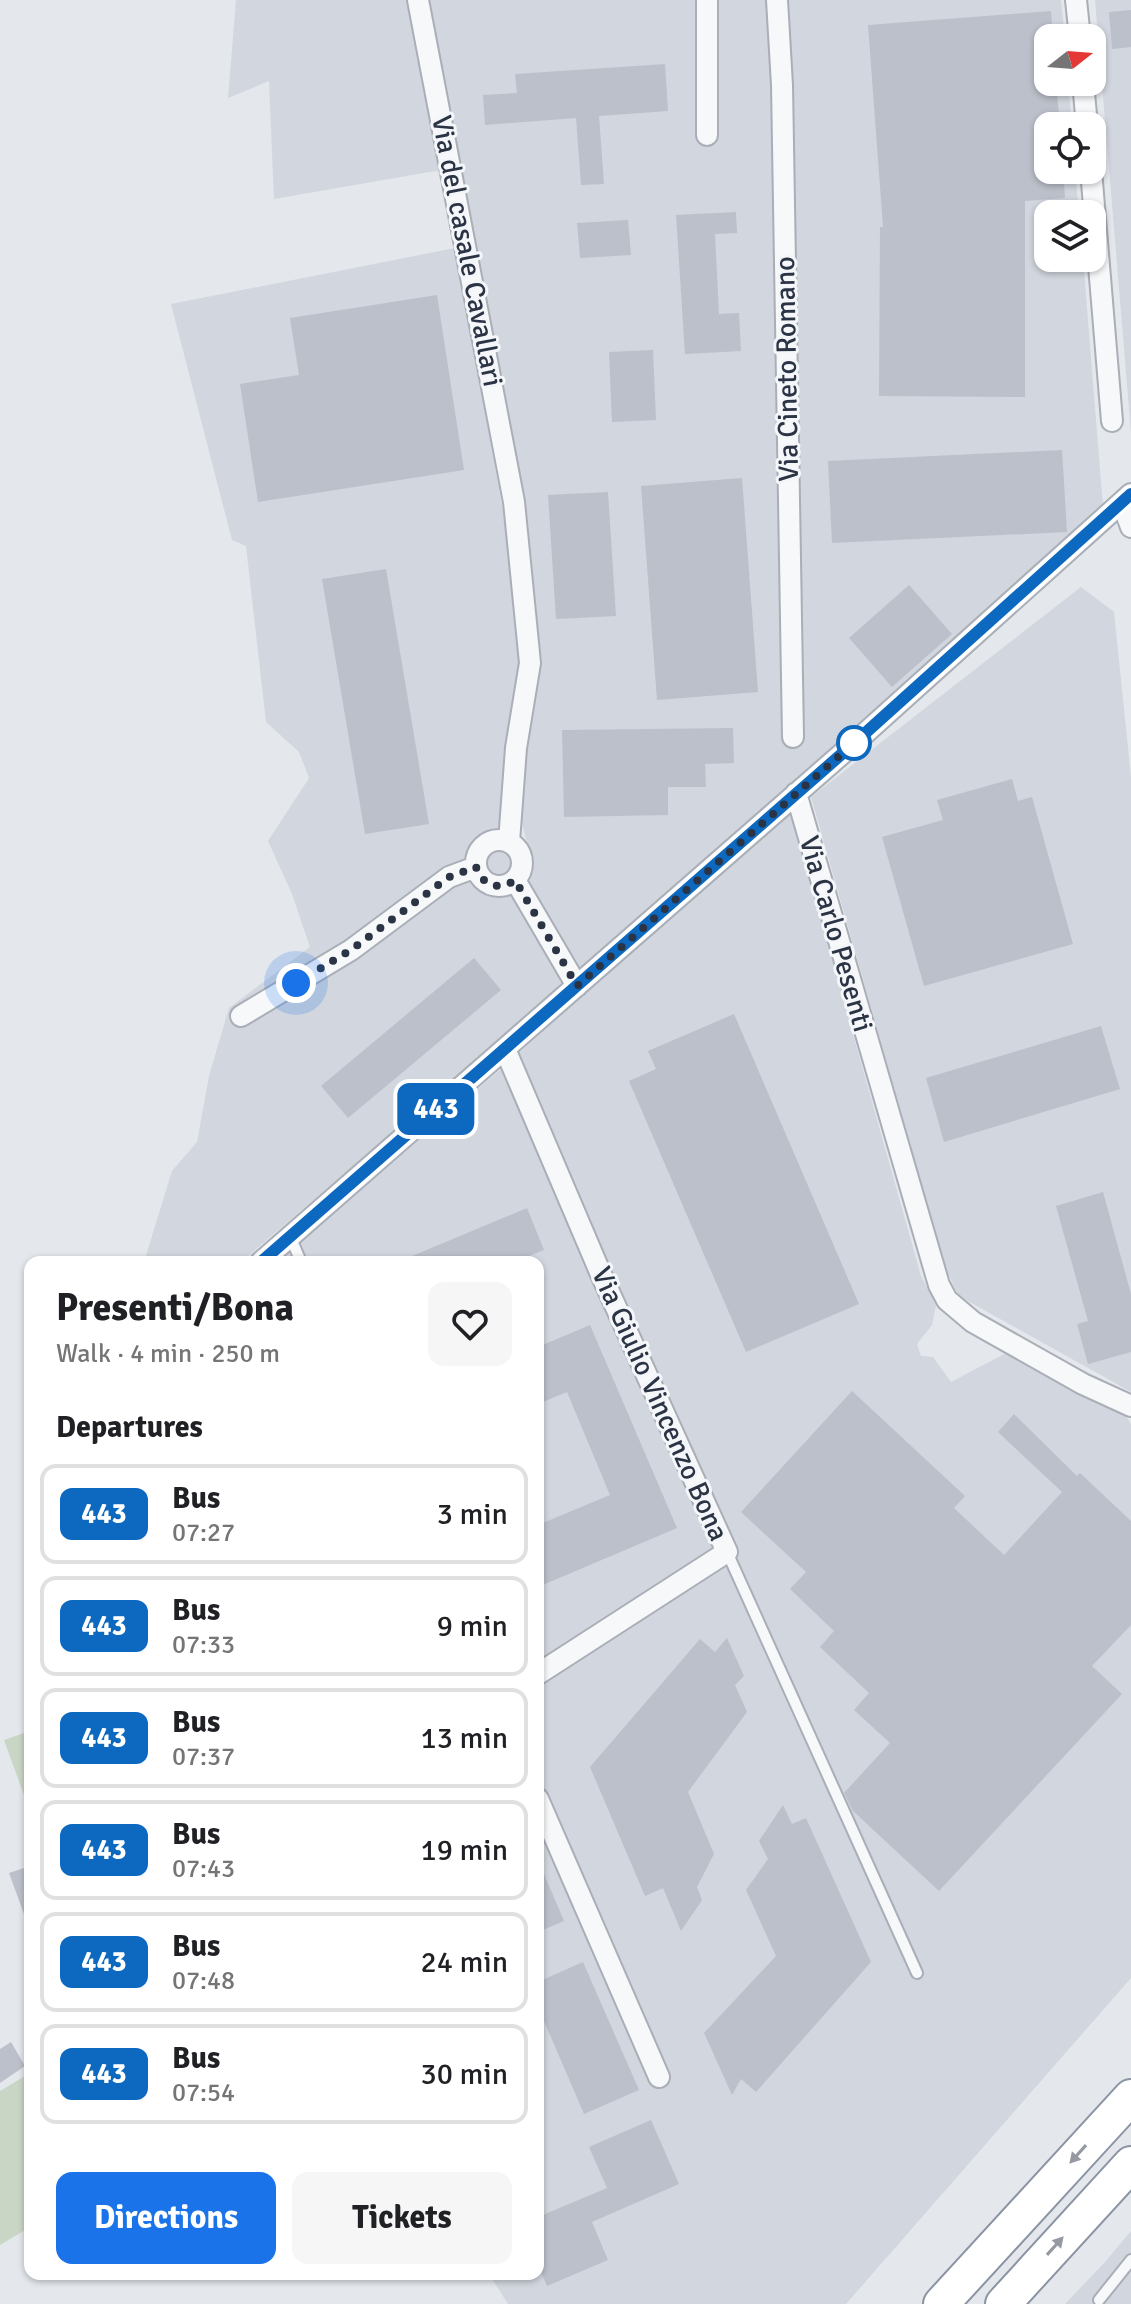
<!DOCTYPE html>
<html lang="en">
<head>
<meta charset="utf-8">
<style>
  :root { --surface:#fff; --page:#f6f6f6; --text:#202124; --muted:#757577; --line:#e0e0e0; --accent:#1a73e8 }
  body { margin:0; font-family:Signika,sans-serif; background:var(--page); color:var(--text); height:100vh; display:flex; flex-direction:column; font-size:30px; white-space:nowrap }
  * { box-sizing:border-box; margin:0 }
  p { font-size:26px; color:var(--muted) }
  .icon { flex:none; width:44px; height:44px; fill:none; stroke:currentColor; stroke-width:2; stroke-linecap:round; stroke-linejoin:round }
  .map { position:relative; flex:1; overflow:hidden }
  .panel { position:absolute; left:24px; top:1256px; width:520px; height:1024px; display:flex; flex-direction:column; background:var(--surface); border-radius:16px; box-shadow:0 2px 6px #0004 }
  .panel>* { flex:none }
  .badge { padding:0 16px; border-radius:12px; font-size:28px; line-height:52px }
  .needle { width:52px; rotate:73deg }
  .controls { position:absolute; left:1034px; top:24px; display:grid; gap:16px }
  .controls a { display:grid; place-items:center; width:72px; height:72px; border-radius:16px; background:var(--surface); box-shadow:0 2px 6px #0004; font-size:40px }
  .you { position:absolute; width:40px; height:40px; margin:-20px; border:6px solid #fff; border-radius:50%; background:#1a73e8; box-shadow:0 0 0 12px #1a73e833 }
  .map>.badge { position:absolute; translate:-50% -50%; box-shadow:0 0 0 4px #fff }
  h2 { padding:0 32px; font-size:30px; line-height:72px }
  .round { display:grid; place-items:center; flex:none; width:84px; height:84px; border-radius:16px; background:var(--page) }
  .head { display:flex; align-items:center; justify-content:space-between; height:136px; padding:0 32px }
  h1 { font-size:38px; font-weight:700; line-height:60px }
  .primary-button { display:flex; gap:16px; margin-top:auto; padding:16px 32px }
  .primary-button a { flex:1; height:92px; border-radius:16px; background:var(--accent); color:#fff; font-size:32px; font-weight:700; line-height:92px; text-align:center }
  .primary-button a+a { background:var(--page); color:var(--text) }
  ul { padding:0; list-style:none }
  li { display:flex; align-items:center; gap:24px; height:100px; margin:0 16px 12px; padding:0 16px; border:4px solid var(--line); border-radius:16px }
  li div { flex:1 }
  li b { display:block; font-size:30px }
  li em { font-style:normal }
  li .badge { min-width:88px; font-weight:700; text-align:center }
  .map>svg:first-child { display:block }
  .built { fill:#d2d6de }
  .green { fill:#c9d6c5 }
  .building { fill:#bbc0ca }
  .lines { fill:none; stroke-linecap:round; stroke-linejoin:round }
  .service-casing { stroke:#a9aeb7; stroke-width:14 }
  .minor-casing { stroke:#a9aeb7; stroke-width:24 }
  .motorway-casing { stroke:#8b94a3; stroke-width:38 }
  .service { stroke:#f7f8fa; stroke-width:10 }
  .minor { stroke:#f7f8fa; stroke-width:20 }
  .motorway { stroke:#fff; stroke-width:34 }
  .oneway { fill:#959aa2 }
  .line-casing { stroke:#fff; stroke-width:18 }
  .line { stroke:#0c69bf; stroke-width:12 }
  .walk { stroke:#2b3445; stroke-width:8; stroke-dasharray:0 14.4 }
  .stop-dot { fill:#fff; stroke:#0c69bf; stroke-width:4 }
  .labels { text-anchor:middle; dominant-baseline:central; stroke-width:6; stroke-linejoin:round; paint-order:stroke }
  .street-label { font-size:28px; fill:#2b3445; stroke:#f4f6f9 }
</style>
</head>
<body>
<div class="map">
<svg width="1131" height="2304" viewBox="0 0 1131 2304">
  <rect width="100%" height="100%" fill="#e4e7ec"/>
  <path class="built" d="M236,0H406L441,170L274,199L269,81L228,98Z
    M428,0H1061L1065,38H1048V82H1068L1072,126H1048V170H1075L1079,214H1048V258H1083L1103,507L588,965L241,1262H144L172,1171L197,1142L209,1076L229,1008L310,947L292,894L268,841L309,778L299,752L266,722L246,546L232,540L171,304L455,248L503,511L519,629L521,664L502,786V828L527,843L519,812L540,647L528,522Z
    M1095,0H1131V433Z
    M1081,587L1114,612L1131,777V1392L959,1296L946,1270L811,797Z
    M790,810L921,1276L936,1305L932,1325L917,1344L921,1356L933,1357L951,1382L1010,1351L1126,1416L1131,1424V1978L846,2304H508L489,2274H538V1262H278L502,1068Z
    M1131,2231V2304H1065L1105,2262Z"/>
  <path class="green" d="M30,1731V1793L24,1795L4,1740Z
    M30,2073V2227L0,2245V2091Z"/>
  <path class="building" d="M1131,10V47L1112,49L1109,12Z
    M1051,11L1053,38H1048V82H1056L1060,126H1048V170H1063L1065,198L1025,201V397L879,396L880,227H883L868,25Z
    M665,64L668,111L599,116L604,184L581,185L576,118L485,125L483,95L517,93L515,74Z
    M736,212L737,233L715,234L719,314L739,313L741,351L685,354L676,215Z
    M628,220L631,255L580,258L577,223Z
    M437,295L464,470L258,502L240,384L299,375L290,318Z
    M653,350L656,420L612,422L609,352Z
    M1062,450L1067,532L832,543L828,461Z
    M742,478L758,692L657,700L641,486Z
    M608,492L616,616L556,619L548,495Z
    M386,569L429,824L365,834L322,579Z
    M909,585L952,634L892,687L849,638Z
    M733,728L734,763L705,764L706,787H668V815L564,817L562,730Z
    M1012,779L1018,801L1032,797L1073,944L924,986L882,837L943,820L937,800Z
    M474,958L501,990L348,1118L321,1086Z
    M734,1014L859,1304L746,1352L629,1081L656,1069L648,1051Z
    M1101,1026L1120,1089L944,1142L926,1078Z
    M1103,1192L1131,1294V1352L1088,1364L1077,1324L1088,1321L1056,1206Z
    M527,1208L544,1250L514,1262H398Z
    M590,1325L677,1528L538,1587V1525L610,1495L567,1392L538,1404V1347Z
    M852,1391L965,1496L954,1508L1004,1555L1062,1492L998,1432L1014,1414L1077,1476L1080,1473L1131,1521V1625L1092,1666L1122,1694L939,1891L853,1811L844,1793L890,1743L854,1710L869,1693L820,1647L834,1631L790,1589L806,1572L741,1512Z
    M727,1638L744,1676L735,1685L747,1712L688,1792L714,1854L697,1887L702,1900L681,1931L663,1888L645,1896L590,1767L700,1639L715,1652Z
    M783,1805L792,1824L806,1818L871,1962L756,2092L741,2079L732,2095L704,2033L776,1956L746,1890L768,1859L759,1841Z
    M538,1860L564,1921L538,1932Z
    M30,1866V1925H28L9,1873Z
    M583,1962L639,2090L584,2114L538,2007V1982Z
    M11,2042L25,2066L0,2083V2049Z
    M651,2120L679,2184L592,2222L608,2260L547,2286L538,2265V2217L607,2188L589,2147Z"/>
  <g class="lines">
    <g class="service-casing">
      <path id="service" d="M290,1236L301,1262
        M727,1552L917,1973
        M1099,2300L1131,2260"/>
    </g>
    <g class="minor-casing">
      <path id="minor" d="M418,0L514,502L530,663L516,748L509,842
        M707,0V135
        M777,0L782,85L793,737
        M1076,0L1080,38
        M1083,82L1087,126
        M1091,170L1112,421
        M1122,502L1131,527
        M796,793L939,1285L947,1300L973,1322L1083,1384L1131,1406
        M476 863a23 23 0 1 1 46 0a23 23 0 1 1-46 0Z
        M515,880L577,986
        M241,1016L351,950L449,877L476,867
        M505,1049L600,1272L727,1552L538,1674
        M261,1262L852,745L1131,494
        M538,1799L659,2077"/>
    </g>
    <g class="motorway-casing">
      <path id="motorway" d="M941,2304L1131,2097
        M1003,2304L1131,2164"/>
    </g>
    <use href="#service" class="service"/>
    <use href="#minor" class="minor"/>
    <use href="#motorway" class="motorway"/>
  </g>
  <defs><path id="oneway-solid" d="M-6-.8H1V-3.2L6.5 0L1 3.2V.8H-6Z" transform="scale(2)"/></defs>
  <g class="oneway">
    <use href="#oneway-solid" transform="translate(1078 2154) rotate(132)"/>
    <use href="#oneway-solid" transform="translate(1055 2246) rotate(-48)"/>
  </g>
  <g class="lines">
    <g class="line-casing">
      <path id="line" d="M261,1262L852,745L1131,494"/>
    </g>
    <use href="#line" class="line"/>
    <path class="walk" d="M296,983L351,950L449,877L476,867C482,885 499,892 515,880L577,986L854,743"/>
  </g>
  <circle class="stop-dot" cx="854" cy="743" r="16"/>
  <g class="labels">
    <g class="street-label">
      <text transform="translate(467 251) rotate(79)">Via del casale Cavallari</text>
      <text transform="translate(787 369) rotate(-91)">Via Cineto Romano</text>
      <text transform="translate(836 934) rotate(74)">Via Carlo Pesenti</text>
      <text transform="translate(660 1404) rotate(66)">Via Giulio Vincenzo Bona</text>
    </g>
  </g>
</svg>
<div class="controls">
<a><svg class="needle" viewBox="-14 -14 28 28"><path d="M0-13l5 13h-10z" fill="#e53935"/><path d="M0 13l5-13h-10z" fill="#757577"/></svg></a>
<a><svg class="icon" aria-label="locate" viewBox="0 0 24 24"><circle cx="12" cy="12" r="6"/><path d="M12 2v4M12 18v4M2 12h4M18 12h4"/></svg></a>
<a><svg class="icon" aria-label="layers" viewBox="0 0 24 24"><path d="M12 4l9 5-9 5-9-5zM3 14l9 5 9-5"/></svg></a>
</div>
<div class="you" style="left:296px;top:983px"></div>
<b class="badge" style="left:436px;top:1109px;background:#0c69bf;color:#fff">443</b>
<section class="panel">
<div class="head"><div><h1>Presenti/Bona</h1><p>Walk · 4 min · 250 m</p></div><a class="round"><svg class="icon" aria-label="heart" viewBox="0 0 24 24"><path d="M12 20l-8-8c-3-5 5-10 8-4 3-6 11-1 8 4z"/></svg></a></div>
<h2>Departures</h2>
<ul>
<li><span class="badge" style="background:#0c69bf;color:#fff">443</span><div><b>Bus</b><p>07:27</p></div><em>3 min</em></li>
<li><span class="badge" style="background:#0c69bf;color:#fff">443</span><div><b>Bus</b><p>07:33</p></div><em>9 min</em></li>
<li><span class="badge" style="background:#0c69bf;color:#fff">443</span><div><b>Bus</b><p>07:37</p></div><em>13 min</em></li>
<li><span class="badge" style="background:#0c69bf;color:#fff">443</span><div><b>Bus</b><p>07:43</p></div><em>19 min</em></li>
<li><span class="badge" style="background:#0c69bf;color:#fff">443</span><div><b>Bus</b><p>07:48</p></div><em>24 min</em></li>
<li><span class="badge" style="background:#0c69bf;color:#fff">443</span><div><b>Bus</b><p>07:54</p></div><em>30 min</em></li>
</ul>
<div class="primary-button"><a>Directions</a><a>Tickets</a></div>
</section>
</div>
</body>
</html>
